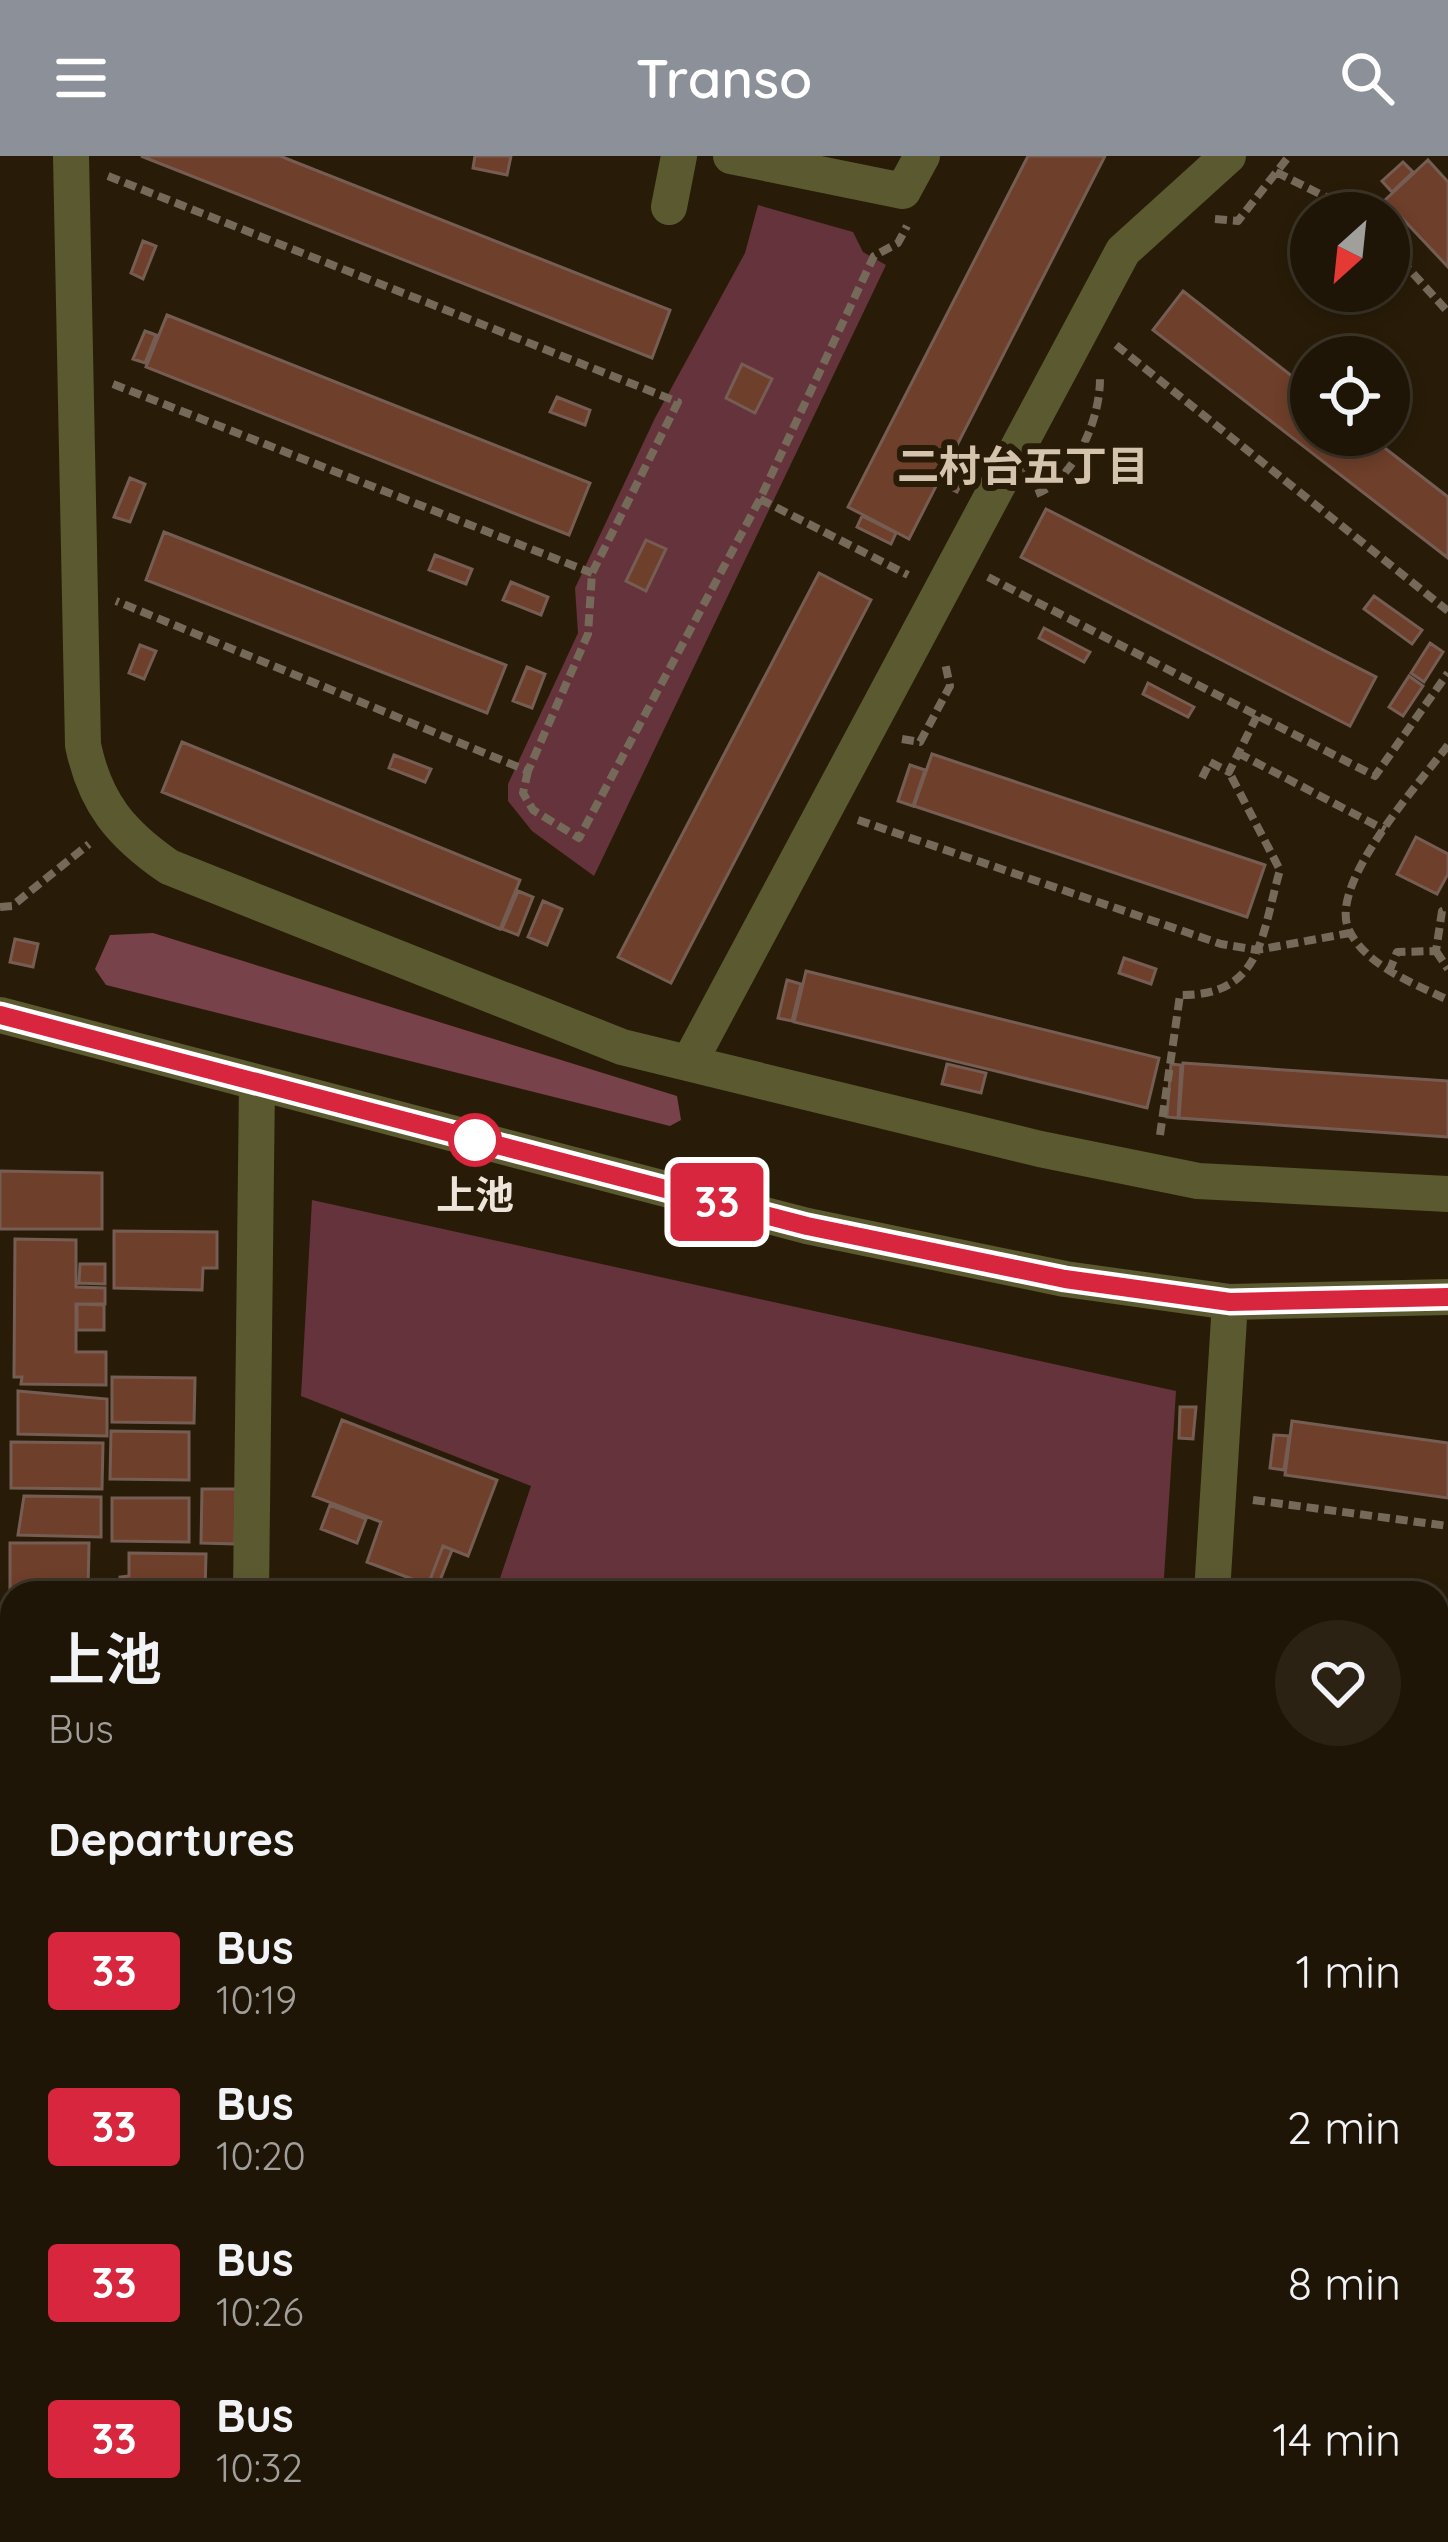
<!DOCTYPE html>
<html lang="en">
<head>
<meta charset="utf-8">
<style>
  :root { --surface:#1e1506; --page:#2b2214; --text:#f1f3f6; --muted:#a19f9b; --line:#3c3428; --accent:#8c9099 }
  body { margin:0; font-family:Quicksand,"Noto Sans JP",sans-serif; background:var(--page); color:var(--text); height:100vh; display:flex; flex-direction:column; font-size:45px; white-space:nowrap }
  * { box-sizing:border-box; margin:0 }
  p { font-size:39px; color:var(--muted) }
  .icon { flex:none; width:66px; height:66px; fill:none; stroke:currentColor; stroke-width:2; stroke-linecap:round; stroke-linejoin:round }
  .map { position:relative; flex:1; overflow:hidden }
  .side { position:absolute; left:0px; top:1425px; width:1449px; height:963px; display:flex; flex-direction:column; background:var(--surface); border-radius:36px 36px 0 0; box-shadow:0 6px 18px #0003,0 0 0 3px var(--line) }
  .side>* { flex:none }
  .badge { padding:0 24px; border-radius:9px; font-size:42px; line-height:78px }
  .needle { width:78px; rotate:207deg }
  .controls { position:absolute; left:1290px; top:36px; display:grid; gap:24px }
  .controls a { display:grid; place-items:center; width:120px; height:120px; border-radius:50%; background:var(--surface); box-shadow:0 6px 18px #0003,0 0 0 3px var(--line); font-size:60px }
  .map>.badge { position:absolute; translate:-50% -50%; box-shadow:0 0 0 6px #fff }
  h2 { padding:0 48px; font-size:45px; line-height:108px }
  .round { display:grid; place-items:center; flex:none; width:126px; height:126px; border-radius:63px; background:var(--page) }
  .head { display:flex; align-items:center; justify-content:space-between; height:204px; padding:0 48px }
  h1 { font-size:57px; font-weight:600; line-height:90px }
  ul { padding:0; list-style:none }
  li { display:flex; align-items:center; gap:36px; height:156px; padding:0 48px }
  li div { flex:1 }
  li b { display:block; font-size:45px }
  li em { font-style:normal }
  li .badge { min-width:132px; font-weight:700; text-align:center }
  header { display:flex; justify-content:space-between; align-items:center; height:156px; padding:0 48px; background:var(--accent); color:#fff; font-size:54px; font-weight:600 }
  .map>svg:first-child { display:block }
  .green { fill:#65333b }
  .forest { fill:#77424a }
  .building { fill:#6e3f2a; stroke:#765d53; stroke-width:3 }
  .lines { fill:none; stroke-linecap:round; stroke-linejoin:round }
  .path { stroke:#756a59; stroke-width:8; stroke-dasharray:12 6; stroke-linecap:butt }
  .minor { stroke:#5a5930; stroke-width:36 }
  .line-casing { stroke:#fff; stroke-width:27 }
  .line { stroke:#d7263d; stroke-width:18 }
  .stop-dot { fill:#fff; stroke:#d7263d; stroke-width:6 }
  .labels { text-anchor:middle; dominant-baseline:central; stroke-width:12; stroke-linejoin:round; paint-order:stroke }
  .stop-label { font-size:39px; font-weight:bold; fill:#ede5d9; stroke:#281c08 }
  .neighbourhood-label { font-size:42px; font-weight:bold; fill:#d5c4ad; stroke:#281c08 }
</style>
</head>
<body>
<header><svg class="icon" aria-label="menu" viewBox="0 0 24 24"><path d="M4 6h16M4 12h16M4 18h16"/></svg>Transo<svg class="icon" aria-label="search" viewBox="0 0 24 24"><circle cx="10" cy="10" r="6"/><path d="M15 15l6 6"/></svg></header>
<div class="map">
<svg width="1448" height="2386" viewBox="0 0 1448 2386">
  <rect width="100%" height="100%" fill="#281c08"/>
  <path class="green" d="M758,49L853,76L863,96L886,109L594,720L532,675L508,645V628L578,477L575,432L655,262L745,97Z
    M312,1044L1176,1235L1163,1437H495L531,1330L301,1240Z"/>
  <path class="forest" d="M153,777L677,940L681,964L670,970L106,829L95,813L110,779Z"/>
  <path class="building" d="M141,0H280L670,154L652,202Z
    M475,0H511L507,19L473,12Z
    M1028,0H1105L909,383L848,351Z
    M1428,4L1448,26V111L1385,44Z
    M1403,6L1413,16L1392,36L1382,25Z
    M143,85L156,90L143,123L131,117Z
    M1183,135L1311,235V279H1368L1448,341V402L1153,174Z
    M167,159L590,327L569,379L146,211Z
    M145,175L156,179L145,207L133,203Z
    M742,208L772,223L755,257L726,242Z
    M557,241L590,254L585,269L550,256Z
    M956,303L970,310L957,336L943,329Z
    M130,322L145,328L130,366L114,361Z
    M1046,353L1376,521L1350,570L1021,401Z
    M862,360L896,377L891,388L857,371Z
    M164,376L506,509L487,557L146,424Z
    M646,384L666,393L646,435L626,425Z
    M435,399L472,413L466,428L429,414Z
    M819,417L871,444L671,827L618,801Z
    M511,426L548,441L541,459L503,444Z
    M1374,440L1422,474L1412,488L1364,453Z
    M1044,472L1090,496L1084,506L1039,482Z
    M1430,487L1443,496L1424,526L1411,517Z
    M140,489L156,495L144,523L129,517Z
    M527,511L545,518L532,552L513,545Z
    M1409,520L1423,530L1403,560L1389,551Z
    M1148,527L1194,551L1188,561L1143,538Z
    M182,586L520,724L500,773L162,636Z
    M932,598L1265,709L1247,761L914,650Z
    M394,599L431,613L425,626L389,612Z
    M910,609L925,614L913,650L898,645Z
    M1416,681L1448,698V718L1437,738L1397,718Z
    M518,735L533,741L518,779L502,773Z
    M543,745L562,753L547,789L528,781Z
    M15,783L38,788L33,811L10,806Z
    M1124,802L1156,813L1151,828L1119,817Z
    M806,815L1159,902L1147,952L794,866Z
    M787,824L801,828L792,865L778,862Z
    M1183,907L1448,925V981L1179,962Z
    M947,908L986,917L981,937L942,928Z
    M1171,908L1181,909L1178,962L1167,961Z
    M0,1015L102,1017V1073H0Z
    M114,1075L217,1076V1112H203L202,1134L114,1132Z
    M15,1083L76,1084V1131L105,1132V1148H76V1196H106V1229L21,1228L22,1221H14Z
    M80,1108H105V1128L79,1127Z
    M77,1148L104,1149V1174H77Z
    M112,1221L195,1222L194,1267L112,1266Z
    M18,1235L107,1243V1280L18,1278Z
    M1180,1251H1196L1193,1283L1179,1282Z
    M342,1264L497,1324L468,1400L443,1390L428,1429L367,1406L381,1366L313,1340Z
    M1292,1265L1448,1287V1342L1285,1319Z
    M111,1275L189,1276V1324L110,1323Z
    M1274,1279L1289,1280L1284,1314L1270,1312Z
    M11,1286L103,1287L102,1333L11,1332Z
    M202,1333H236L235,1388L201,1387Z
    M24,1340L101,1341V1381L18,1379Z
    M112,1342H189V1386L112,1385Z
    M330,1349L366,1363L357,1387L321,1373Z
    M10,1387H89L88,1434L10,1433Z
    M443,1390L452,1394L435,1437H418L422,1427L428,1429Z
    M129,1397L206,1398L205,1437H120V1421L129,1420Z
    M1437,1485L1448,1487V1542L1437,1541Z
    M3,1650H12V1699H2Z
    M1437,1681L1448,1683V1737L1437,1734Z
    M0,1704H12V1756L0,1755Z
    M1437,1882L1448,1884V1940L1437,1938Z
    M1437,2063L1448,2071V2148L1437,2140Z
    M823,2376H906L890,2386H807Z
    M1054,2376H1160L1164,2382L1055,2386L1050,2379Z"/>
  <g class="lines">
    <path class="path" d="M1276,16L1358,57
      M108,20L678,246L592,417L588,478L528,615L116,445
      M1215,63L1238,65L1289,0
      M1389,91L1448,156
      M1116,189L1448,455
      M113,228L592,417
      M1036,338C1075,323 1100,264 1100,223
      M760,343L908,419
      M988,421L1375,620L1448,517
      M902,583L920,586L950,530L945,507
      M1448,589C1420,627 1327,728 1349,774C1366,810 1415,828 1448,844
      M1238,597L1385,674
      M528,615L523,637L533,654L579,682L760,343L874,100L898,87L907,70
      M1202,622L1210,606L1229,616L1257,560
      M858,664L1221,788L1257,794L1350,777
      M0,751L12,750L89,688
      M1436,795L1448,813
      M1389,816L1397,796L1436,795L1442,755L1448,753
      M1160,979L1180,839C1263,840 1261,779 1280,714L1229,616
      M1253,1344L1448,1370
      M1437,1572L1448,1573
      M1437,1768L1448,1770
      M1437,1973L1448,1975
      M414,2386L426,2376"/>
    <path class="minor" d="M71,0L83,589C95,647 121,678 169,711L622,891L1040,993L1198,1025L1448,1038
      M731,0L903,35L922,0
      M669,51L679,0
      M0,859L807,1070L1065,1123L1230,1146L1448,1141
      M689,907L1123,95L1228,0
      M251,1437L257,927
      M1212,1437L1230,1146
      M0,1950L12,1954
      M1437,2214L1448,2222
      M670,2376L674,2386
      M113,2386L115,2376
      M775,2386L791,2376
      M970,2386L986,2376
      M1300,2386L1308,2376"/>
  </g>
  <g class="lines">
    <g class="line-casing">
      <path id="line" d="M0,859L807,1070L1065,1123L1230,1146L1448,1141"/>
    </g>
    <use href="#line" class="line"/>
  </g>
  <circle class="stop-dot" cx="475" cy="984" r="24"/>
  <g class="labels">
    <g class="stop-label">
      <text x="475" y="1038">上池</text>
    </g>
    <g class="neighbourhood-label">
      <text x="1023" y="309">二村台五丁目</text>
    </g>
  </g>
</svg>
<div class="controls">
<a><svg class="needle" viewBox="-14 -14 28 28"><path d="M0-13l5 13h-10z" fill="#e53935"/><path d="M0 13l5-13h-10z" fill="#a19f9b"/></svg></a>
<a><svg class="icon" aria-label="locate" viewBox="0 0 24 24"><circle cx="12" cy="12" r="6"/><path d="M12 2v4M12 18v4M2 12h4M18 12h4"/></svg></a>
</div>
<b class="badge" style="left:717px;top:1046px;background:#d7263d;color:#fff">33</b>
<section class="side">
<div class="head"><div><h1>上池</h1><p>Bus</p></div><a class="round"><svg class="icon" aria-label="heart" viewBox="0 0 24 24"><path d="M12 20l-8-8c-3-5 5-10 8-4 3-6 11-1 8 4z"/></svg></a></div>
<h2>Departures</h2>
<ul>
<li><span class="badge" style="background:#d7263d;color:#fff">33</span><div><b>Bus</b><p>10:19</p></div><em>1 min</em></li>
<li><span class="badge" style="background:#d7263d;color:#fff">33</span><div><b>Bus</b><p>10:20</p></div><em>2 min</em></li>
<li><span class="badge" style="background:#d7263d;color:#fff">33</span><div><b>Bus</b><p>10:26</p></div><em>8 min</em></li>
<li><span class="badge" style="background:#d7263d;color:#fff">33</span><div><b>Bus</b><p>10:32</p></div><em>14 min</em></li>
</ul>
</section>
</div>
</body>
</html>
